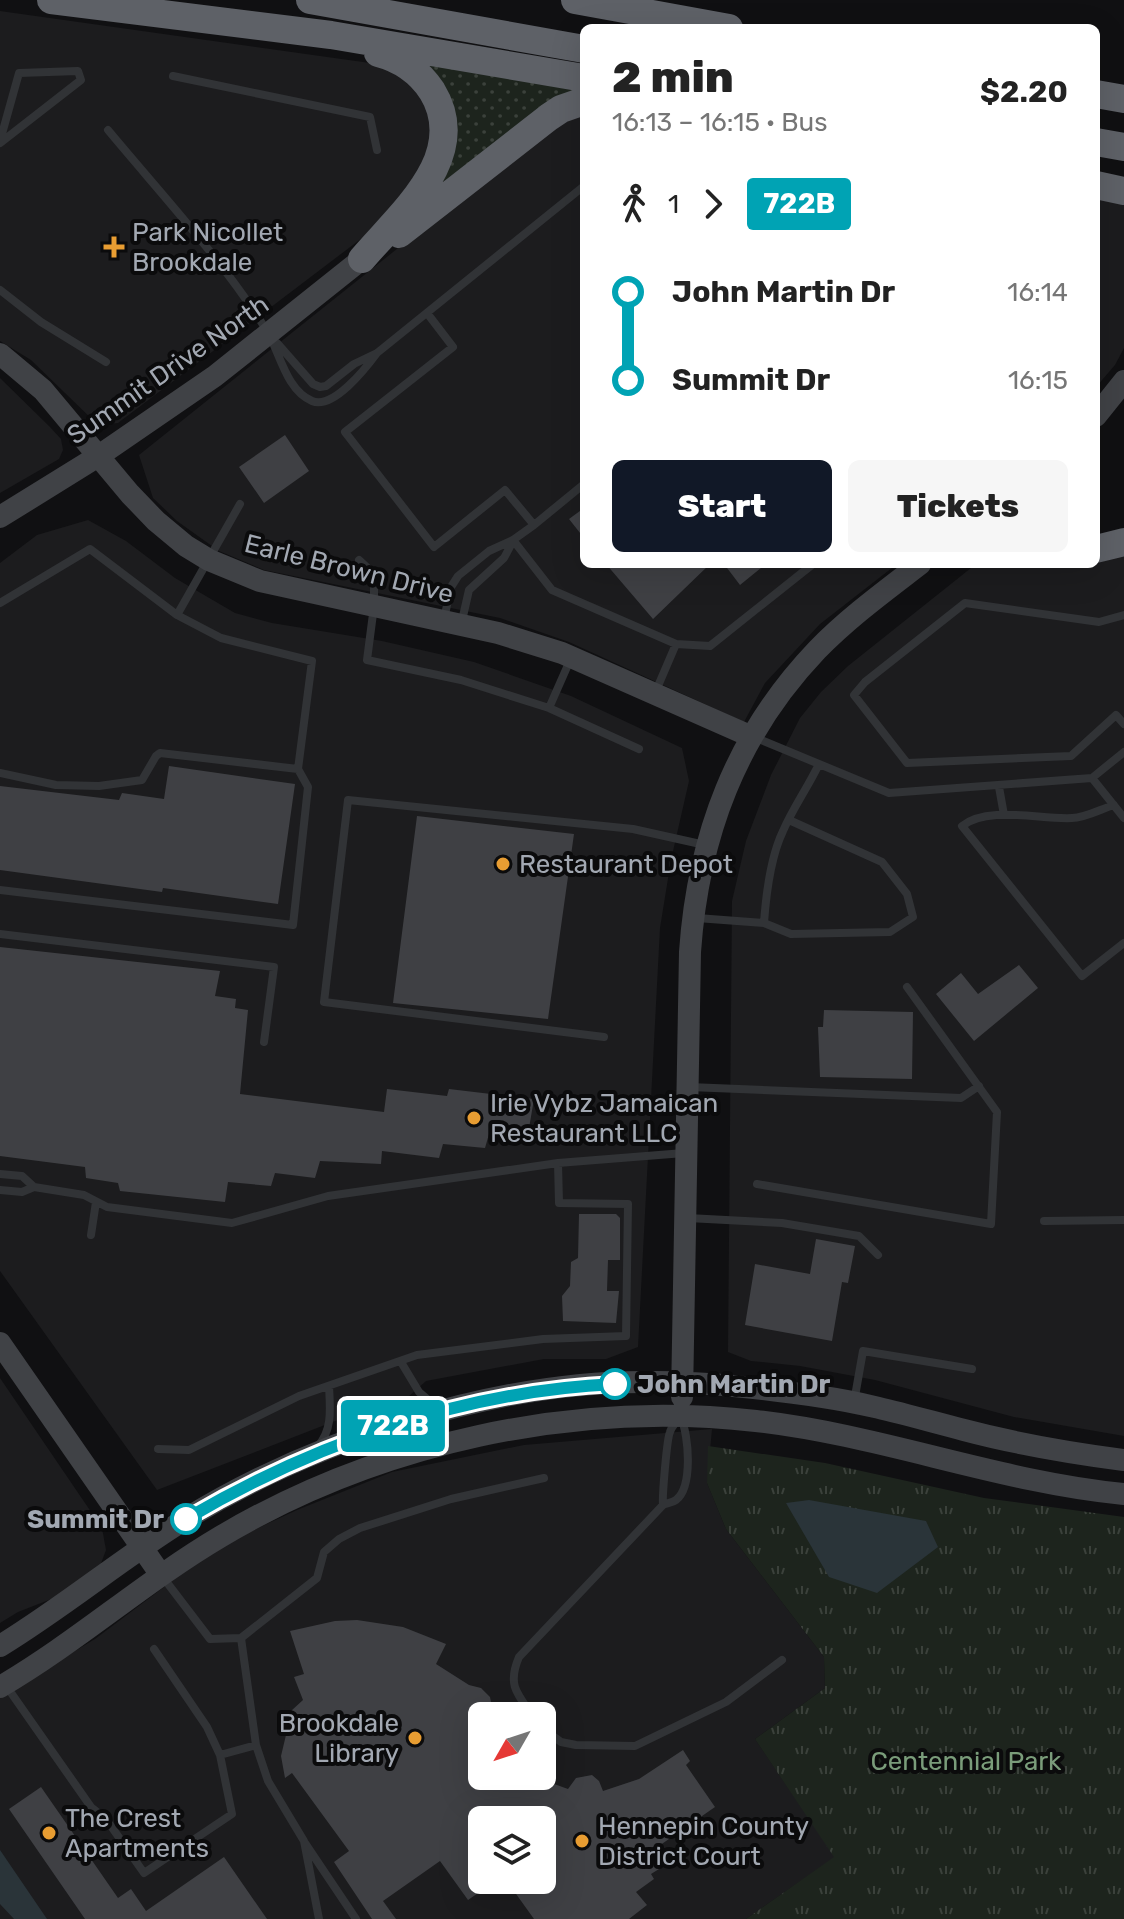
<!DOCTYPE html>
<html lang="en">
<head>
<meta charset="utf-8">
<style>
  :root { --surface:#fff; --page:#f6f6f6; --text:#222; --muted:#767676; --accent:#111827 }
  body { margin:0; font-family:Rubik,sans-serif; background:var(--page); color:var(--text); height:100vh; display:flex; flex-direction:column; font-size:30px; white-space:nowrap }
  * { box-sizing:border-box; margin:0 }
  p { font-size:26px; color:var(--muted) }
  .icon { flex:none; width:44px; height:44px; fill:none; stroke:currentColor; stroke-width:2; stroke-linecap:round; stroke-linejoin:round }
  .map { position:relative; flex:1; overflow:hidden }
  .side { position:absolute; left:580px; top:24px; width:520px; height:544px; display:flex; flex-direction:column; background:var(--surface); border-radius:12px; box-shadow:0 8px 32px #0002 }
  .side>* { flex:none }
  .badge { padding:0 16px; border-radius:6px; font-size:28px; line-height:52px }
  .needle { width:52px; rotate:231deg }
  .controls { position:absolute; left:468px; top:1702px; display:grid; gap:16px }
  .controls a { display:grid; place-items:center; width:88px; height:88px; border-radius:12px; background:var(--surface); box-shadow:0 8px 32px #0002; font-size:40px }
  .map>.badge { position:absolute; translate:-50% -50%; box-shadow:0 0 0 4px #fff }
  .legs { display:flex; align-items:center; gap:12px; height:88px; padding:0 32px; font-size:26px }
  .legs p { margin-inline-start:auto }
  .head { display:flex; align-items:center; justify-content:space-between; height:136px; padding:0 32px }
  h1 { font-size:44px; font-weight:800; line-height:60px }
  .primary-button { display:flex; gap:16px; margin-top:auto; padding:16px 32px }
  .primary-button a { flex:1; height:92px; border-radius:12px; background:var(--accent); color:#fff; font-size:32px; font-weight:800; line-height:92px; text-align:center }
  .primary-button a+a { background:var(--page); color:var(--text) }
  ul { padding:0 32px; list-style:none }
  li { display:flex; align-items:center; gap:28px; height:88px; font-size:30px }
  li i { display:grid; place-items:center; width:12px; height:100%; margin:0 10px; background:currentColor }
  li i::after { content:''; width:20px; height:20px; margin:-10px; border:6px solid; border-radius:50%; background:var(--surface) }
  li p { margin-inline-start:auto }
  li:first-child i { background:linear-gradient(#0000 50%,currentColor 0) }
  li:last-child i { background:linear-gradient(currentColor 50%,#0000 0) }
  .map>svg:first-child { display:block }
  .built { fill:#1c1c1e; fill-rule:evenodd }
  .grass { fill:url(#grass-dots) }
  .park { fill:url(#park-tufts) }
  .water { fill:#2a3439 }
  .building { fill:#3f4044 }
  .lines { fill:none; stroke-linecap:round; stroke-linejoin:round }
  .lane { stroke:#313336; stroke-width:8 }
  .secondary { stroke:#404246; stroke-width:22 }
  .highway { stroke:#5e6167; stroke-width:28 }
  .line-1-casing { stroke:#fff; stroke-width:18 }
  .line-1 { stroke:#00a3b4; stroke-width:12 }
  .poi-dot { fill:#e89d32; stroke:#0b0b0c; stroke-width:3 }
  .stop-1-dot { fill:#fff; stroke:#00a3b4; stroke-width:4 }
  .labels { text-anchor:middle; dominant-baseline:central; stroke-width:8; stroke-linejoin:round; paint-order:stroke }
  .poi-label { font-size:26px; fill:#a2a8b2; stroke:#0b0b0c; text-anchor:start }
  .street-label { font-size:26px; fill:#a2a8b2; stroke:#0b0b0c }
  .stop-label { font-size:26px; font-weight:bold; fill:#a2a8b2; stroke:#0b0b0c; text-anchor:start }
  .park-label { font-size:26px; fill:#7a9c7a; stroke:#0b0b0c }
</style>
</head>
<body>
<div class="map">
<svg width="1124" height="1919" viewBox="0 0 1124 1919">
  <defs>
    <pattern id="grass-dots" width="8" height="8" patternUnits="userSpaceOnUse" patternTransform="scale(2)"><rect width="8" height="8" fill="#1d241d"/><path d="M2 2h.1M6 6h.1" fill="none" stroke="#3b413b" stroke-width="1.8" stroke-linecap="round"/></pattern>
    <pattern id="park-tufts" width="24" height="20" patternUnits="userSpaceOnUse" patternTransform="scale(2)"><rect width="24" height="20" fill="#1d241d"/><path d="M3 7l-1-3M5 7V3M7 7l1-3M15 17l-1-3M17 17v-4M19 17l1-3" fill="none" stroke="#3b413b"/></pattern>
  </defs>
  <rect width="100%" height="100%" fill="#101012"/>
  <path class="built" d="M0,11L370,63L398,73L416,89L429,109L437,140L399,210L118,423L98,425L31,360L0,341Z
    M584,107V564H897L820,624L765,683L744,722L569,642L500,618L264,570L219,551L177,521L153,498L139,455L547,129Z
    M1096,194L1124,203V348L1115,365L1096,387Z
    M0,378L49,426L61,439L63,450L59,459L0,493Z
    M88,520L126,541L175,578L235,613L272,623L382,641L474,662L571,696L682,748L689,781L671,860L660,928L638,1347L606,1359H544L426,1381L408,1397L348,1416L157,1490L0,1271V563L37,535Z
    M1124,554V1436L1014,1417L875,1380L800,1366L751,1361L728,1352L732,901L746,841L771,775L800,718L821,692L848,666L976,564L1070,566L1096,564Z
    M0,1378L102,1528L106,1550L100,1566L59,1596L18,1612L0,1623Z
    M712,1429L707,1483L726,1529L824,1657L825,1688L755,1739L835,1857L746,1919H0V1696L95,1639L217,1547L297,1510L392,1472L524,1445ZM482,1716H542V1776H482ZM482,1820H542V1880H482Z"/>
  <path class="grass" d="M424,64L584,89L441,185L453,150Z"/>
  <path class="park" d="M708,1446L825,1463L984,1498L1124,1517V1919H746L834,1857L755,1739L825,1688L824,1657L726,1529L707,1483Z"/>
  <path class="water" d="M809,1500L926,1521L938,1547L877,1593L829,1577L786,1503Z
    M0,1850L47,1919H14L0,1904Z"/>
  <path class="building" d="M285,435L309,471L264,503L239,467Z
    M584,508V538L569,519Z
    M606,564H710L653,619Z
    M724,564H766L740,585Z
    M169,766L295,784L278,904L163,888L162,892L0,870V786L119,800L122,793L164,799Z
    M417,816L574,834L548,1019L393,1003Z
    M0,947L220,971L215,996L236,999L235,1008L248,1010L240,1094L384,1112L387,1089L447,1096L449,1089L534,1099L527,1140L489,1134L485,1148L443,1144L439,1158L382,1151L381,1164L320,1161L315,1178L275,1173L271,1186L228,1182L225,1202L120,1191L118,1183L86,1178L85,1167L0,1156Z
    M1019,965L1038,988L974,1041L936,994L961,973L978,994Z
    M824,1010L913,1012L912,1079L820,1077L818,1027H823Z
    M579,1214H616L620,1218V1260H608L607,1291H619L616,1323L563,1321L562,1296L570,1286L571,1262L578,1258Z
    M816,1239L855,1246L848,1283L842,1282L832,1341L745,1325L755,1264L810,1274Z
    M357,1620L403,1627L446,1644L436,1664L469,1685L481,1688L490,1697L494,1716H482V1776H532L568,1789L576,1778L592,1775L599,1781L603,1791L639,1779L683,1750L690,1761L686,1765L715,1807L656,1848L667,1864L651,1874L654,1879L636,1892L647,1905L629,1919H534L506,1880H542V1820H482V1880H497L468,1900L440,1861L383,1901L396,1919H372L334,1862L349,1851L292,1773L285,1778L281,1756L286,1735L280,1733L291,1711L303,1700L294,1677L304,1674L290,1631L335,1621Z
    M41,1787L118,1898L131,1889L146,1911L224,1857L267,1919H85L9,1809Z"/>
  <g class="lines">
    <path class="lane" d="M173,76L370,117L377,150
      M108,130C162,195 222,259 267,331C280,353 286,390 312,401C333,410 366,368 377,353
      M0,141L19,73L78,71L81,80L0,143
      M0,290L41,322L106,362
      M427,313L453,347L345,432L434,547L505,490L534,525L513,540L489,551L458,576L451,587L444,619
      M277,343L313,384L320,387L326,386L354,364L377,353L584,186
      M534,525L584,484
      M513,540L552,590L676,644
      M359,560L374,574V606L367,660L461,680L549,708
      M0,603L90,549L177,615
      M1124,615L1099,622L965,603L865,682L854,695L907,763L1071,756L1116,715L1124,724
      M461,625L469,590L504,558L513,541
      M571,658L549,708L639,749
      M655,693L676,644L710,646L813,564
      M754,737L889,793L1092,778L1124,752
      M0,773L56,785L99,786L142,780L156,756L160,753L298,769
      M1092,778L1124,818
      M999,787L1004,815
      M1114,805C1101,809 1085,818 1072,818C1041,820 988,805 962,826L1082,976L1124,943
      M0,890L293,925L308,787L298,769L312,661L221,638L177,615L240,504
      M697,918L764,923L791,934L890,932L913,917L907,894L882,862L789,820
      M764,923C766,895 771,856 783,831C793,808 808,787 819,764
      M0,934L274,967L264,1042
      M604,1037L324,1002L348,800L633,829L705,845
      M689,1087L961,1098L979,1086
      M0,1174L22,1176L34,1187L84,1195L107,1207L232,1223L328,1196L558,1163L684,1153
      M757,1184L991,1224L997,1112L907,987
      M0,1190L22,1192L34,1187
      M688,1218L782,1223L859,1236L878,1255
      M1044,1221L1124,1220
      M91,1235L96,1202
      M401,1362L419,1392L439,1409
      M854,1402L863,1351L972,1369
      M318,1446C333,1429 330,1408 329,1386
      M158,1449L189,1450L299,1396L417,1355L543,1339L626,1336L628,1204L559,1203L558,1163
      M663,1505C662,1497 667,1438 670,1432C671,1428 674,1425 677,1421
      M162,1576L210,1639L241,1638L317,1578L324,1552L339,1539L360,1528L451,1499L544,1478
      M241,1638L256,1745L268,1781L304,1841L319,1919
      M7,1687L91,1807L106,1819L144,1873L232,1814L220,1755L207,1727L154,1649
      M533,1716C517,1694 507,1685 519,1657L663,1505C667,1503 672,1503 676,1500C693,1487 689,1436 681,1418
      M542,1728L561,1742L576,1745L635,1746L726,1702L782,1660
      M220,1755L256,1745
      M305,1843L356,1919"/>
    <path class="secondary" d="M0,354L43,390L130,494L156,521L186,546L209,560L260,581L498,633L562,653L750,736
      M1096,416L1124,381
      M0,517L100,455L215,376L362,259
      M0,1343L161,1575
      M682,1397L690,952C698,836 736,735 817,650C848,618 885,591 920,564
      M0,1646C64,1607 121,1559 184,1520C315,1439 500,1379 655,1382C711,1382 767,1389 823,1397C871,1404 917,1418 964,1430C1017,1444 1070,1453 1124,1460
      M0,1687C77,1642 144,1582 220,1537C378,1443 574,1400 756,1421C881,1435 999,1482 1124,1494"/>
    <path class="highway" d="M51,0L331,35L584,78
      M310,0L584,49
      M575,0L729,28
      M1096,94L1124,99
      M1096,142L1124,147
      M1096,185L1124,191
      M399,234L549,117L561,109L584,101
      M362,259C400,214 472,156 432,91C419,71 401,59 378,53
      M1096,549L1124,542"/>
  </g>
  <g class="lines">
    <g class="line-1-casing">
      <path id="line-1" d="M186,1519C315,1443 464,1391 615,1384"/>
    </g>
    <use href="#line-1" class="line-1"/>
  </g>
  <g class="poi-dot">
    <path d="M110 235h8v8h8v8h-8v8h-8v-8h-8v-8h8z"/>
    <circle cx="503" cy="864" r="8"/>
    <circle cx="474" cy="1118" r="8"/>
    <circle cx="415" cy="1738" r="8"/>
    <circle cx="49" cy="1833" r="8"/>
    <circle cx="582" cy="1841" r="8"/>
  </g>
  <g class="stop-1-dot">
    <circle cx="615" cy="1384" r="14"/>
    <circle cx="186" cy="1519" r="14"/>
  </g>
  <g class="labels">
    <g class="poi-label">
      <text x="132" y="232">Park Nicollet<tspan x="132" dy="30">Brookdale</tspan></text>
      <text x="519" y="864">Restaurant Depot</text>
      <text x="490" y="1103">Irie Vybz Jamaican<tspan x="490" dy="30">Restaurant LLC</tspan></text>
      <text x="399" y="1723" text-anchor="end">Brookdale<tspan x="399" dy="30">Library</tspan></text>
      <text x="65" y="1818">The Crest<tspan x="65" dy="30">Apartments</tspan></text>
      <text x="598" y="1826">Hennepin County<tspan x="598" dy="30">District Court</tspan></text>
    </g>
    <g class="street-label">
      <text transform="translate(168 370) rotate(-35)">Summit Drive North</text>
      <text transform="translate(349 569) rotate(14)">Earle Brown Drive</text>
    </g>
    <g class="stop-label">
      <text x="637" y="1384">John Martin Dr</text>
      <text x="164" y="1519" text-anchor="end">Summit Dr</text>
    </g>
    <g class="park-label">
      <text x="966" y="1761">Centennial Park</text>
    </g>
  </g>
</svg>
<div class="controls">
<a><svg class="needle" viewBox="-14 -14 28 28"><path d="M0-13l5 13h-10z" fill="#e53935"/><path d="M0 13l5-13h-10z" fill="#767676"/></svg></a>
<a><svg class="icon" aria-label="layers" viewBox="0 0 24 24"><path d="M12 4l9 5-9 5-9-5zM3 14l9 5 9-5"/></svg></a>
</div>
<b class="badge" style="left:393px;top:1426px;background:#00a3b4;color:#fff">722B</b>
<section class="side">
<div class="head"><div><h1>2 min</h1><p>16:13 – 16:15 · Bus</p></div><b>$2.20</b></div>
<div class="legs"><svg class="icon" aria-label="walk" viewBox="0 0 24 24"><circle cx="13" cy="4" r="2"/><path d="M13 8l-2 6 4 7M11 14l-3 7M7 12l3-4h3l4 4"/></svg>1<svg class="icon" aria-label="forward" viewBox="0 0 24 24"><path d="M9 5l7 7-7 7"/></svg><b class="badge" style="background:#00a3b4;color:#fff">722B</b></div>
<ul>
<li><i style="color:#00a3b4"></i><b>John Martin Dr</b><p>16:14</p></li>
<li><i style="color:#00a3b4"></i><b>Summit Dr</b><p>16:15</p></li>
</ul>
<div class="primary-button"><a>Start</a><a>Tickets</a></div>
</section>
</div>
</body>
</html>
